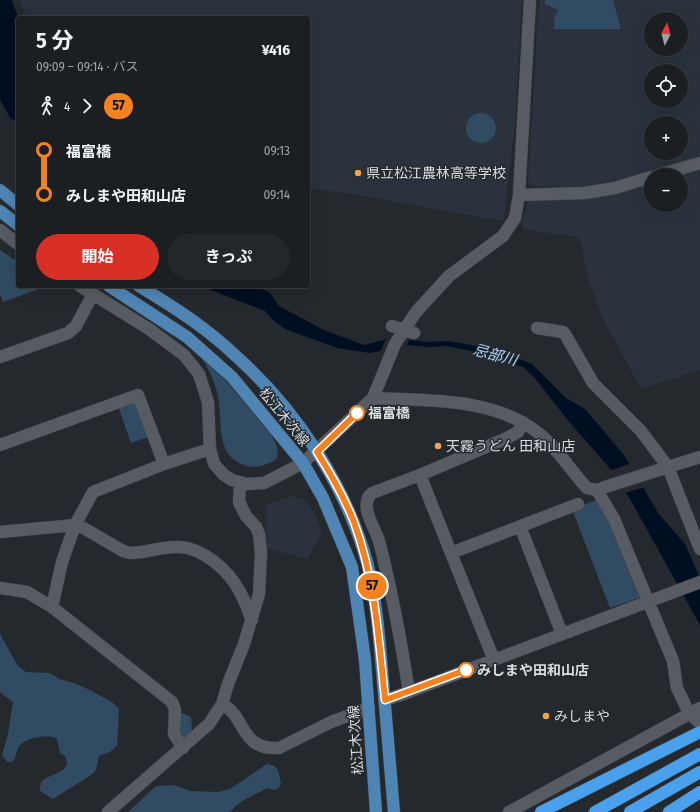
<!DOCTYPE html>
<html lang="ja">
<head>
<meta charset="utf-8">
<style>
  :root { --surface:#1b1f22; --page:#24272a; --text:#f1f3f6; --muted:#a0a2a5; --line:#393d40; --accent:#d93025 }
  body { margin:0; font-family:"Fira Sans Condensed","Noto Sans JP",sans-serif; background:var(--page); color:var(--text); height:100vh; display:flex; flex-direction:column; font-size:15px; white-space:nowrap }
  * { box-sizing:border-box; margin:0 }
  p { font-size:13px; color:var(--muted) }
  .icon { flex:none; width:22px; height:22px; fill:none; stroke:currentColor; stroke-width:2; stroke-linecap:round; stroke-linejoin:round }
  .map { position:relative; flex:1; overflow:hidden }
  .side { position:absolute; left:16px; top:16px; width:294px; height:272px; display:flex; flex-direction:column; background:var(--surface); border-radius:4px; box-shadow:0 4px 16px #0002,0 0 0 1px var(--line) }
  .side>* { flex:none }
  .badge { padding:0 8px; border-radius:13px; font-size:14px; line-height:26px }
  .needle { width:26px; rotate:6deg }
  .buttons { position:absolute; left:644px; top:12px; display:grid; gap:8px }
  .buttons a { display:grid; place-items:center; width:44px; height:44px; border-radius:50%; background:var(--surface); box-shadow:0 4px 16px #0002,0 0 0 1px var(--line); font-size:20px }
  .map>.badge { position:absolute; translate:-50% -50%; box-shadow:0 0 0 2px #fff }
  .legs { display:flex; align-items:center; gap:6px; height:44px; padding:0 20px; font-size:13px }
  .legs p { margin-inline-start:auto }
  .summary { display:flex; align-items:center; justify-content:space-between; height:68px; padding:0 20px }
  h1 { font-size:22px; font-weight:700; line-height:30px }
  .button { display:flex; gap:8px; margin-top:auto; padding:8px 20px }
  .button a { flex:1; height:46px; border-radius:24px; background:var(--accent); color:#fff; font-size:16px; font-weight:700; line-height:46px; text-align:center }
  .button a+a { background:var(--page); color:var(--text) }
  ul { padding:0 20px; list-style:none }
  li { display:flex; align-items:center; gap:14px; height:44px; font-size:15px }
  li i { display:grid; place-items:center; width:6px; height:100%; margin:0 5px; background:currentColor }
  li i::after { content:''; width:10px; height:10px; margin:-5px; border:3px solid; border-radius:50%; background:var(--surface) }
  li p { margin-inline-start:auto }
  li:first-child i { background:linear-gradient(#0000 50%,currentColor 0) }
  li:last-child i { background:linear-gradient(currentColor 50%,#0000 0) }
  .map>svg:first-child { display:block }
  .built { fill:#2a333d; fill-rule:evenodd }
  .green { fill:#314b63 }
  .water { fill:#000e22 }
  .pier { fill:#24292e }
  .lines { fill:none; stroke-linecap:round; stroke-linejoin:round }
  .minor-casing { stroke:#42474b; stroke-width:13 }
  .major-casing { stroke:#42474b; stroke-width:13 }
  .highway-casing { stroke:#42474b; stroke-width:13 }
  .minor { stroke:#575c62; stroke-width:12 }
  .major { stroke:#4f85b5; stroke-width:12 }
  .highway { stroke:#49a0ec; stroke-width:12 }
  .line-1-casing { stroke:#fff; stroke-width:9 }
  .line-1 { stroke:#f58220; stroke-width:6 }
  .poi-dot { fill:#f3a443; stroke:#24292e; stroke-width:1.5 }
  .stop-1-dot { fill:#fff; stroke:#f58220; stroke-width:2 }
  .labels { text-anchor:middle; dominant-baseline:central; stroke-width:3; stroke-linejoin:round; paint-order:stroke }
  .poi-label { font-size:14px; fill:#dadde0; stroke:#24292e; text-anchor:start }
  .stop-label { font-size:14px; font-weight:bold; fill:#dadde0; stroke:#24292e; text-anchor:start }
  .street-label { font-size:14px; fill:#dadde0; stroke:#24292e }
  .water-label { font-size:15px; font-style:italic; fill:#b0d7fe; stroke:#24292e }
</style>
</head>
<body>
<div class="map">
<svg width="700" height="812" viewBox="0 0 700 812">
  <rect width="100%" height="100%" fill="#24292e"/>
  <path class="built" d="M20,0H522L515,121L504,218L502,221L352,194L316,189L308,190V18H27Z
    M539,0H700V158L614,181L578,188L531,186L528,182ZM651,19H681V49H651ZM651,71H681V101H651ZM651,123H681V153H651Z
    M700,165V370L644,388L640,387L602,317L586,272L582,244L577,237L523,229L522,224L528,200L609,195L651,181V205H681V175H670Z
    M291,496L307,501L317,518L322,533L307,559L266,548V505Z"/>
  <path class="green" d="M545,0H613L621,29H554L555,16L559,10L545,4Z
    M466 128a15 15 0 1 1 30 0a15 15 0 1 1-30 0Z
    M0,250L18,262V286H47L3,302L0,294Z
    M202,359L226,381L271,434L277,447L278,454L276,460C263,466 254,470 241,464C213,451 224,416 217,392C214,380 209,369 202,359Z
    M135,400L148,437L131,443L118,406Z
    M599,499L639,594V598L610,608L572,509Z
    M0,634L18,666L26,672L50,673L59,679L74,683L90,690L112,702L119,709L117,745L110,752L99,756L96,770L91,775L53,799L40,791C40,787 40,784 42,781C49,774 74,772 65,756L60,753L57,739C48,733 28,738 20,745C15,750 18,757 12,762H7L2,755L8,734L13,702L2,694L0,691Z
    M182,713L191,717L192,729L190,734L182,738L178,734L179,714Z
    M267,764C279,765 279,773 281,784L279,788L274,790L268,788C254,795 240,800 230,812H128L156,786L174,785L190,791L218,792L230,789Z"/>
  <path class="water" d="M0,0H12L18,18V121L11,119L0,100Z
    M201,286H256L270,293L279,306L324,330L364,345L391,338L427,342L448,341L489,348L532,364L566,398L585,409L624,455L658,513L685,544L700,578V625L630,499L608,466L570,423L534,377L523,367L491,355L446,346L427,347L408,345L370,353L337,348L285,329L273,320L265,311Z"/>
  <path class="pier" d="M391,336L410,339L405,348L379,354L387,337Z
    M632,463L646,487L624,493L609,471Z"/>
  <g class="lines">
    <g class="minor-casing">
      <path id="minor" d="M658,175L700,163
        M519,195L585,193L615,188L651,177
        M0,230L18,244
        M80,286L149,329L184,355L199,374L208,402L210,449L214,464L224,475L232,480L247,484L264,483L303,463L373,398L395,344L416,312L449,276L503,236L515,218L519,195L530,0
        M392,326L414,333
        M537,328L563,332L565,334L593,383L641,431L668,467L700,549
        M0,357L68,333L76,326L93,294
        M373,398C427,401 492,397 537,432C557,447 570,470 587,488L597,490L605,487L700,457
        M0,445L138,395L164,464L210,449
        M420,475L372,493C358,505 375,527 379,541C392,591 401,641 409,692L700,582
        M597,490L614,519L673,661L677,688L689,713L700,723
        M520,526L562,634
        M0,532L75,525L80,526L123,551L130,553C147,553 162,546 179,547C204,548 229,571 240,592C245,601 248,611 252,620
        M451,553L420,475L507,438L518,432L523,422
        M0,588L27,592L52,607L172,702L175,710L174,734L183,748
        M52,607L62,562L75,525L93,492L164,464
        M494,660L451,553L578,504
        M385,700L409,692
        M222,704C247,717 239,750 279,748L331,722L369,708
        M108,812L209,724L222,704L228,684L244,644L259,594L261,553L259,534L256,527L246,516L239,502L240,482
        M509,812L700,708"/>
    </g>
    <g class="major-casing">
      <path id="major" d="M0,190L18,205
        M0,211L18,225
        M109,286L187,337L232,377L303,463L323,498L352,567L365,660L376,812
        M139,286C174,307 208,329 237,357C297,411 345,484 367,562C376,597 379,634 382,670C386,717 390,764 394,812"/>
    </g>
    <g class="highway-casing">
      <path id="highway" d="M541,812L700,732
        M595,812L700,754
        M630,812L700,772
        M669,812L700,792"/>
    </g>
    <use href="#minor" class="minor"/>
    <use href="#major" class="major"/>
    <use href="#highway" class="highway"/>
  </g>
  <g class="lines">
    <g class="line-1-casing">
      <path id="line-1" d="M357,413L317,452C331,474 344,497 354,522C375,579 379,640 385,700L466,670"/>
    </g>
    <use href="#line-1" class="line-1"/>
  </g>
  <g class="poi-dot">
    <circle cx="358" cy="173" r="4"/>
    <circle cx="438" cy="446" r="4"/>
    <circle cx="546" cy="716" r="4"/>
  </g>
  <g class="stop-1-dot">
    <circle cx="357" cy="413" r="7"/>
    <circle cx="466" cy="670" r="7"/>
  </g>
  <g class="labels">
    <g class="poi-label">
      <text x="366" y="173">県立松江農林高等学校</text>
      <text x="446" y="446">天霧うどん 田和山店</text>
      <text x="554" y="716">みしまや</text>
    </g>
    <g class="stop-label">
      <text x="368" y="413">福富橋</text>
      <text x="477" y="670">みしまや田和山店</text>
    </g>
    <g class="street-label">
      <text transform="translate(284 417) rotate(51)">松江木次線</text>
      <text transform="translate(356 740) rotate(-94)">松江木次線</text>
    </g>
    <g class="water-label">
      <text transform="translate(495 355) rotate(15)">忌部川</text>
    </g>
  </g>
</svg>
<div class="buttons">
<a><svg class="needle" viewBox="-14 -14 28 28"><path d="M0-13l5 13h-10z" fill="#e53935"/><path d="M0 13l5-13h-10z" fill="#a0a2a5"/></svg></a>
<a><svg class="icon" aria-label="locate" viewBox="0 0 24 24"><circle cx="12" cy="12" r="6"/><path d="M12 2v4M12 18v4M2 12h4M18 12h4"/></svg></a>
<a>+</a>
<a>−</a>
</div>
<b class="badge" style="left:372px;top:586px;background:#f58220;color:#111">57</b>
<section class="side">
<div class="summary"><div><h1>5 分</h1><p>09:09 – 09:14 · バス</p></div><b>¥416</b></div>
<div class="legs"><svg class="icon" aria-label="walk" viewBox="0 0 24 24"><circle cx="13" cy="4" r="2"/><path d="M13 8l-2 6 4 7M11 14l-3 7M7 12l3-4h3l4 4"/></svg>4<svg class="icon" aria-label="forward" viewBox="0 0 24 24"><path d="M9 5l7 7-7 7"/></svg><b class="badge" style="background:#f58220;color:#111">57</b></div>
<ul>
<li><i style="color:#f58220"></i><b>福富橋</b><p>09:13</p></li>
<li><i style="color:#f58220"></i><b>みしまや田和山店</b><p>09:14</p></li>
</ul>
<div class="button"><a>開始</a><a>きっぷ</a></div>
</section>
</div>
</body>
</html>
